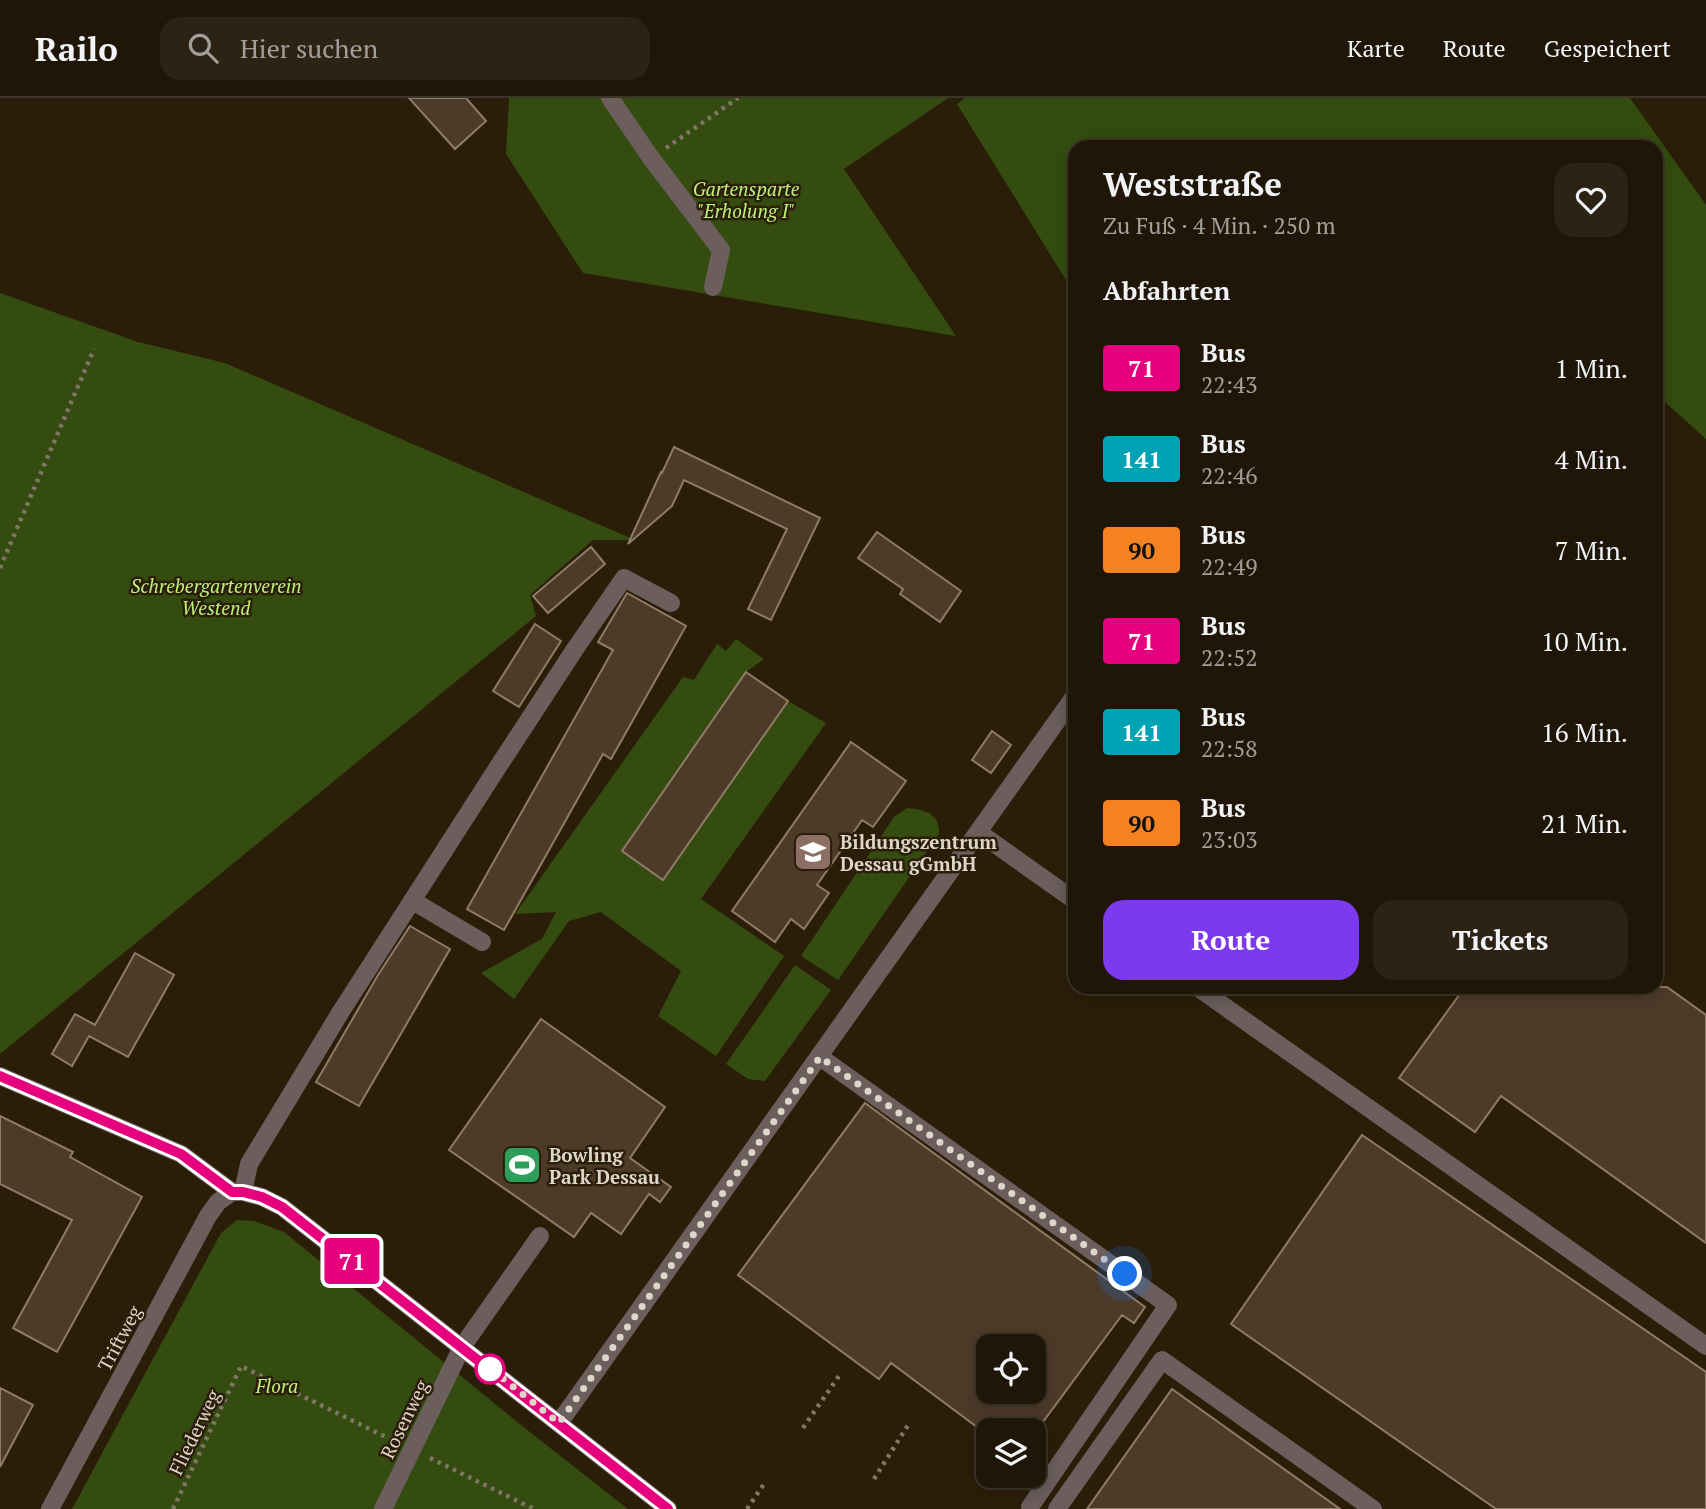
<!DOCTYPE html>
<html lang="de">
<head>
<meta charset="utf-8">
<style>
  :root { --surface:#201607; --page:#2d2315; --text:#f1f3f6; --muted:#a29f9b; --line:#3d3528; --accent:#7c3aed }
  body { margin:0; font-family:"PT Serif",serif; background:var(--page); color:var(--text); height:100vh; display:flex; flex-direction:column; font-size:26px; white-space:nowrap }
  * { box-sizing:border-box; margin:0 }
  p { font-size:23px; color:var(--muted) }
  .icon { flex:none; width:38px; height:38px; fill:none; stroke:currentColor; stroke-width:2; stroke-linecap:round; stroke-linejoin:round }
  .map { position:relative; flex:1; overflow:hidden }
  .side { position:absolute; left:1068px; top:42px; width:595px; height:854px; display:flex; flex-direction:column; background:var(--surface); border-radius:21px; box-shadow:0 4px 18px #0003,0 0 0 2px var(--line) }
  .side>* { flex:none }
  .badge { padding:0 14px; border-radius:5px; font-size:24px; line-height:46px }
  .tools { position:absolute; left:976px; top:1236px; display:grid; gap:14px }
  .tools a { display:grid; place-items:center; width:70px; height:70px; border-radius:14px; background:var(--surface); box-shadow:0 4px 18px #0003,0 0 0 2px var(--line); font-size:35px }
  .you { position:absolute; width:35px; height:35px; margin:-18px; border:5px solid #fff; border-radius:50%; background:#1a73e8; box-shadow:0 0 0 10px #1a73e833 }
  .map>.badge { position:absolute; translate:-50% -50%; box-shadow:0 0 0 4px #fff }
  h2 { padding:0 35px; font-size:26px; line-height:63px }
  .round { display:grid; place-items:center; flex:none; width:74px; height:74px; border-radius:21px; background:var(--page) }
  .summary { display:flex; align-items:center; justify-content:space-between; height:119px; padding:0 35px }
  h1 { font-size:33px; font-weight:700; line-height:52px }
  .button { display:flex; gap:14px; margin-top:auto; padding:14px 35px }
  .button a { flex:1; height:80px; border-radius:21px; background:var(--accent); color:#fff; font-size:28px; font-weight:700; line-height:80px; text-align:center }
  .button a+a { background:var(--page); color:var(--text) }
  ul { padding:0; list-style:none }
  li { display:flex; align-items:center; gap:21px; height:91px; padding:0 35px }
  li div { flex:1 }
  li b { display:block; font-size:26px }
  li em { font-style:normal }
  li .badge { min-width:77px; font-weight:700; text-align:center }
  header { display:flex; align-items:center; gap:42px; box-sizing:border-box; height:98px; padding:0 35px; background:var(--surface); border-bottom:2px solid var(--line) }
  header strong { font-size:33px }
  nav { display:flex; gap:38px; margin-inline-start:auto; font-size:24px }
  .search { width:490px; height:63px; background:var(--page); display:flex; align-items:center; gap:18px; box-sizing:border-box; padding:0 24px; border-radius:21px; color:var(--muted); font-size:26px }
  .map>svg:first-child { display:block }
  .green { fill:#344c0f }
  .building { fill:#4d3b29; stroke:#8f7b67; stroke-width:2; fill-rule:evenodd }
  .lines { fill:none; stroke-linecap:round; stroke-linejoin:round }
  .path { stroke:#807665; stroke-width:4.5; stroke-dasharray:3.5 5; stroke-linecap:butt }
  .minor { stroke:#6b5e5c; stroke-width:18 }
  .line-casing { stroke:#fff; stroke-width:16 }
  .line { stroke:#e6007e; stroke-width:10 }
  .walk { stroke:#ded6c9; stroke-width:7; stroke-dasharray:0 12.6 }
  .stop-dot { fill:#fff; stroke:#e6007e; stroke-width:3.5 }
  .labels { text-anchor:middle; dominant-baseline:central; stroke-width:5; stroke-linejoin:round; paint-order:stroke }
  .park-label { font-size:19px; font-style:italic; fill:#bdf17a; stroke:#2b1e09 }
  .poi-label { font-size:19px; font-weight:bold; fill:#ded6c9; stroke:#2b1e09; text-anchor:start }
  .street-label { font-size:19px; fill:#ded6c9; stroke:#2b1e09 }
</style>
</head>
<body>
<header>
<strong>Railo</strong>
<div class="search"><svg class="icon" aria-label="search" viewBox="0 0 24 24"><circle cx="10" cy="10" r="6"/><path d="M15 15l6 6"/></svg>Hier suchen</div>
<nav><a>Karte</a><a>Route</a><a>Gespeichert</a></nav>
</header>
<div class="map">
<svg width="1706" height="1411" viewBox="0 0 1706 1411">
  <rect width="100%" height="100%" fill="#2b1e09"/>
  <path class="green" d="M509,0H948L844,71L956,238L583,175L506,56Z
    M965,0H1630L1706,107V341L1656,296V49H1074V195L957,6Z
    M0,195L138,244L225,265L635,442H593L530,497L536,518L0,956Z
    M736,541L764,561L746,574L622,752L664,782L788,603L826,625L701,801L784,858L716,958L658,918L681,873L601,814L569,823L514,901L481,875L542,841L556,814L515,816L683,579L694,582L717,546L726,553Z
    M907,710C925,712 940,715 939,736L838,882L801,858L894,719Z
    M795,867L831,892L765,983L748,981L726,966Z
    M237,1122L254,1123L284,1134L526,1331L628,1411H72L221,1135Z"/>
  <path class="building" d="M409,0H466L486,23L455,51Z
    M674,349L820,420L771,522L748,511L787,431L684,382L672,408L628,446L661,374L662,375Z
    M877,434L961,493L940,524L900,496L903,491L858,460Z
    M591,449L605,466L548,515L533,498Z
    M627,495L686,528L611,661L603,656L504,832L467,811L613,552L598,544Z
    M535,526L561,543L519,609L493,593Z
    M746,574L788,603L663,782L622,753Z
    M992,633L1011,647L991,675L972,662Z
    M851,644L906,683L873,729L862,722L817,787L829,795L804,831L791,821L775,844L732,813Z
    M410,828L450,851L359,1008L316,984L378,877Z
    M135,855L174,877L128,959L89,938L72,968L52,956L75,916L95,927Z
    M1465,889H1667L1706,917V1145L1501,998L1475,1034L1399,980Z
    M541,921L665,1009L630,1060L671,1089L660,1104L649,1096L621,1136L591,1115L574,1139L449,1052Z
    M865,1005L1145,1209L1134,1225L1122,1217L1037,1332H981L891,1265L879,1281L738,1177ZM989,1248H1034V1293H989Z
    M0,1018L73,1054L70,1059L142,1099L57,1254L13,1230L72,1122L0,1086Z
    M1362,1037L1706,1274V1411H1496L1231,1226Z
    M0,1290L33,1307L0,1369Z
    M1172,1291L1340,1411H1087Z"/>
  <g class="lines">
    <path class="path" d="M666,50L738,0
      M0,470L94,251
      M803,1330L841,1275
      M430,1360L534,1411
      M874,1381L910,1324
      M173,1411L241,1268L394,1343
      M747,1411L766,1383"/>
    <path class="minor" d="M610,0L651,60L721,152L713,189
      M978,734L1074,599
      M413,803L482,844
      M1197,889L1706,1248
      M820,959L1168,1207L1030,1409
      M0,978L181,1056L232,1094H243L262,1099L282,1109L668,1411
      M243,1094L249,1066L340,915L496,672L575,551L624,480L671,505
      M559,1325L978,734L1074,802
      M50,1411L208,1118L218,1104L232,1094
      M383,1411L462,1249L540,1138
      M1057,1411L1162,1262L1373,1411"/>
  </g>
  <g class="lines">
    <g class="line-casing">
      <path id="line" d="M0,978L181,1056L232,1094H243L262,1099L282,1109L668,1411"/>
    </g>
    <use href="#line" class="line"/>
    <path class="walk" d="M490,1271L482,1264L559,1325L820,959L1125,1176"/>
  </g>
  <defs>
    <g id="school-square" transform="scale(2.0125)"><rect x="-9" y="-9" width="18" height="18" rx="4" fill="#8d6e63" stroke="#2b1e09"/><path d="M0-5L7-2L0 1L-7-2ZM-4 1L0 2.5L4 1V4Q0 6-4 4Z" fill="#fff"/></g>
    <g id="stadium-square" transform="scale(2.0125)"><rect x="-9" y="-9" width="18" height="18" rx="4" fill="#2e9e5b" stroke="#2b1e09"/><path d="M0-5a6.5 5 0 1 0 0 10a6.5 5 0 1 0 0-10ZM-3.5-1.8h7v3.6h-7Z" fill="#fff"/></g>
  </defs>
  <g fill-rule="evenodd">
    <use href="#school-square" x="813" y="754"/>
    <use href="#stadium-square" x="522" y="1067"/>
  </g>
  <circle class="stop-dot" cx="490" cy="1271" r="14"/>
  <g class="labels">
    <g class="park-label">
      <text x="746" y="90">Gartensparte<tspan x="746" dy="22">"Erholung I"</tspan></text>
      <text x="216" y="487">Schrebergartenverein<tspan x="216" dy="22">Westend</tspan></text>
      <text x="277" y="1287">Flora</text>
    </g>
    <g class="poi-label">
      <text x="840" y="743">Bildungszentrum<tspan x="840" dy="22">Dessau gGmbH</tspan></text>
      <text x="549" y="1056">Bowling<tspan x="549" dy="22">Park Dessau</tspan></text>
    </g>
    <g class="street-label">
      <text transform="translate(119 1240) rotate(-62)">Triftweg</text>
      <text transform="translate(404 1321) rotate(-64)">Rosenweg</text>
      <text transform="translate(194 1334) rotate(-64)">Fliederweg</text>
    </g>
  </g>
</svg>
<div class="tools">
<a><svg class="icon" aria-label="locate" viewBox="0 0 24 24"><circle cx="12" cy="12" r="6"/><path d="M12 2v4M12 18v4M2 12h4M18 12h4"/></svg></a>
<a><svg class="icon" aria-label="layers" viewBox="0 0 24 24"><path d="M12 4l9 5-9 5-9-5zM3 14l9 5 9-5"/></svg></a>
</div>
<div class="you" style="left:1125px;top:1176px"></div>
<b class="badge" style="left:352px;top:1163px;background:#e6007e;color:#fff">71</b>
<section class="side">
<div class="summary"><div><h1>Weststraße</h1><p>Zu Fuß · 4 Min. · 250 m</p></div><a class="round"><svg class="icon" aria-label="heart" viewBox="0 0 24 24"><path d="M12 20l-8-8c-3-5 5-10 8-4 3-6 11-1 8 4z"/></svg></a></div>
<h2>Abfahrten</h2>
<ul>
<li><span class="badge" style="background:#e6007e;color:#fff">71</span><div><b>Bus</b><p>22:43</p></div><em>1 Min.</em></li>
<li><span class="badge" style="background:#00a3b4;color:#fff">141</span><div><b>Bus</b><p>22:46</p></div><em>4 Min.</em></li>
<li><span class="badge" style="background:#f58220;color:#111">90</span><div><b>Bus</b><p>22:49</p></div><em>7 Min.</em></li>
<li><span class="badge" style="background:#e6007e;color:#fff">71</span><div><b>Bus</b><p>22:52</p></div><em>10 Min.</em></li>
<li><span class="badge" style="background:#00a3b4;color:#fff">141</span><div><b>Bus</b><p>22:58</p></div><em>16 Min.</em></li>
<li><span class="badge" style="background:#f58220;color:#111">90</span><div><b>Bus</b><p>23:03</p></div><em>21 Min.</em></li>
</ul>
<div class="button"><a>Route</a><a>Tickets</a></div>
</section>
</div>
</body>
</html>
